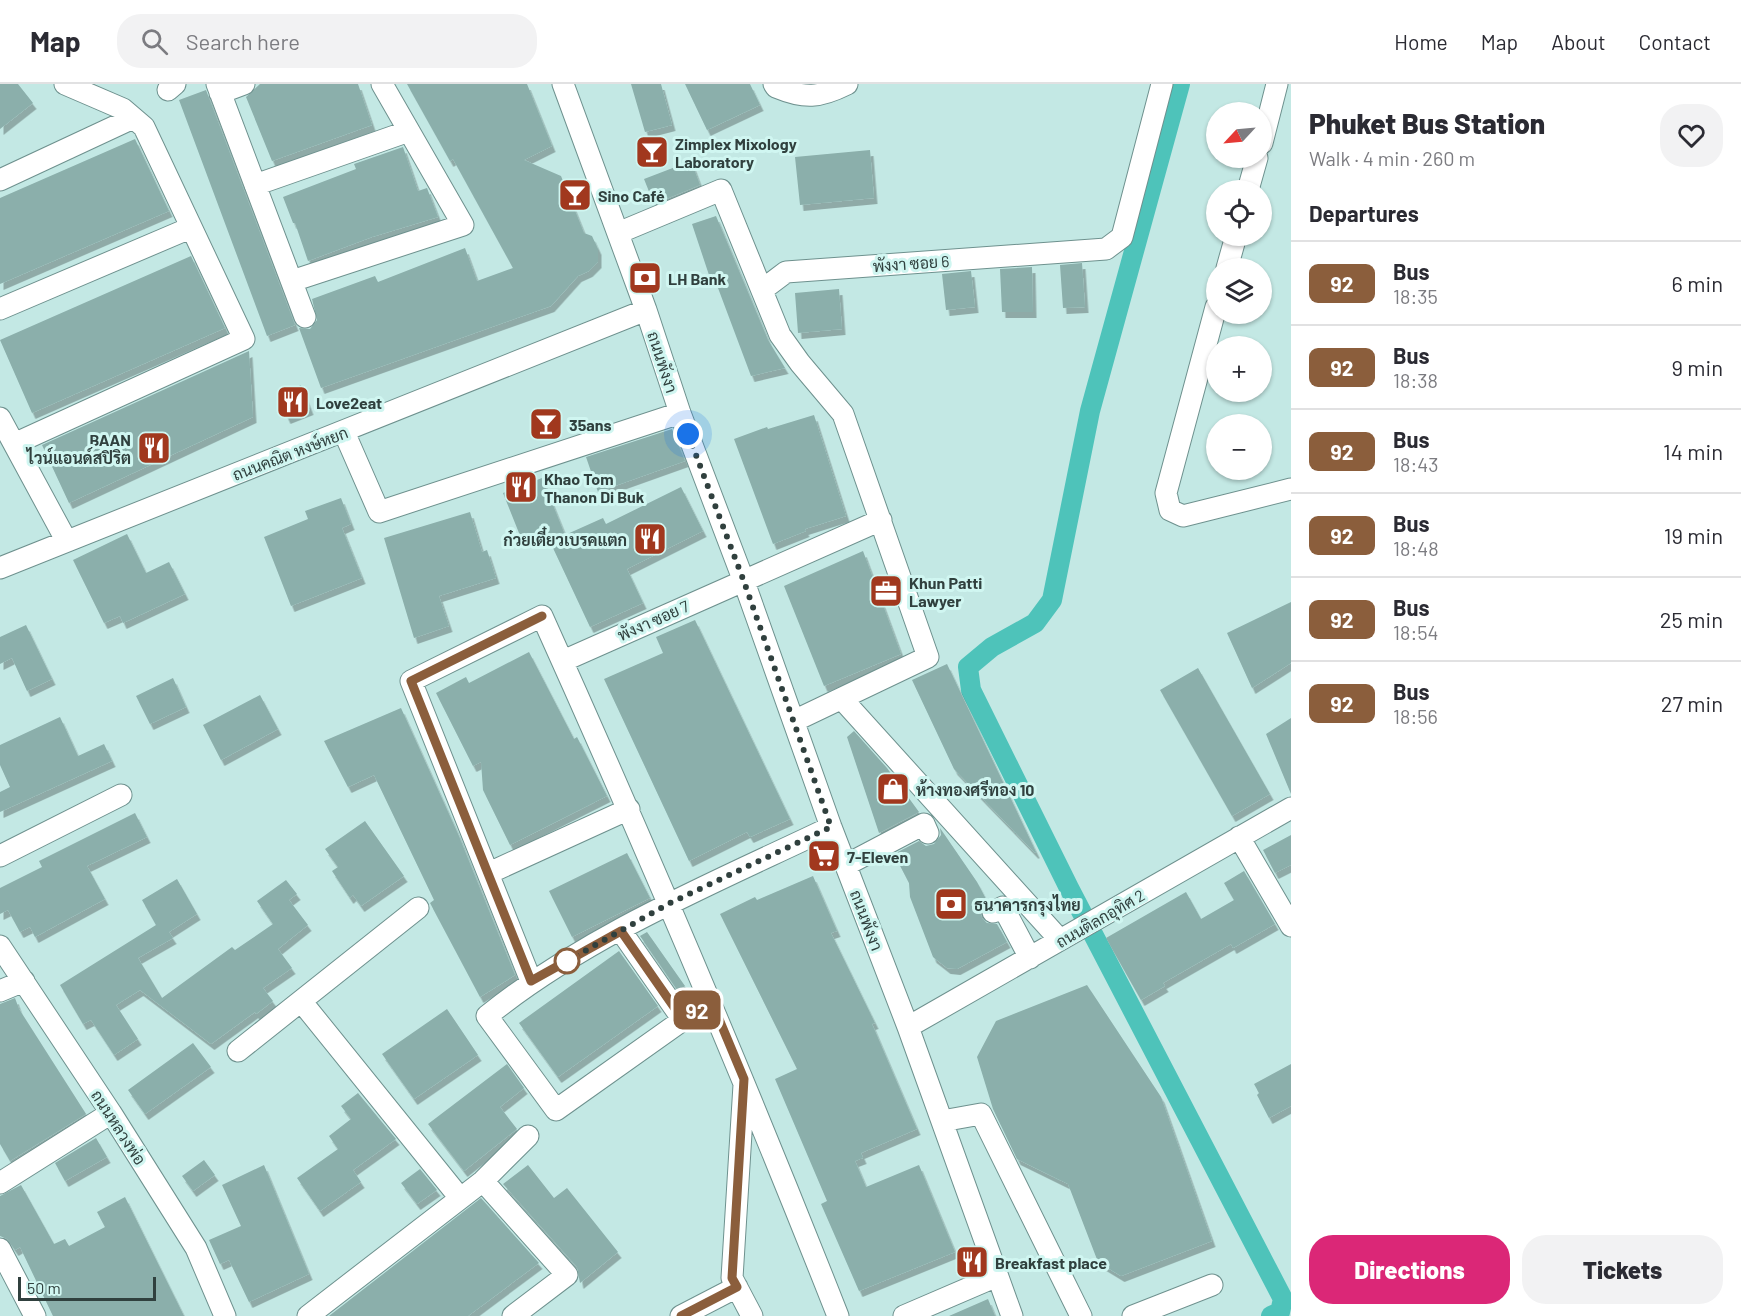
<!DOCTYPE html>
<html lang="en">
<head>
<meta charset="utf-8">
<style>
  :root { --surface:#fff; --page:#f2f2f3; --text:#2b2b33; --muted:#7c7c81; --line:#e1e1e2; --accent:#db2777 }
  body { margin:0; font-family:Barlow,Sarabun,sans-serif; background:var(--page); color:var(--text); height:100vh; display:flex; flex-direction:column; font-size:22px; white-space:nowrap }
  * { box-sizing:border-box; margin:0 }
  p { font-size:20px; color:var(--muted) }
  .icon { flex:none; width:33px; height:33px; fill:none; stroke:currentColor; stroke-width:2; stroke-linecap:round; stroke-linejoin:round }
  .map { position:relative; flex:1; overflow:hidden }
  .details { display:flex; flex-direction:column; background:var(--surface); width:450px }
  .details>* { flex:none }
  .badge { padding:0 12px; border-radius:9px; font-size:21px; line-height:39px }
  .needle { width:39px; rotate:244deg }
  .fabs { position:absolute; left:1206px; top:18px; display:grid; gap:12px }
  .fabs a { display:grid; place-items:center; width:66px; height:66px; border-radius:50%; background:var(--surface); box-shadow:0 2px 4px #0004; font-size:30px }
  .scale { position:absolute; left:18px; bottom:15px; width:138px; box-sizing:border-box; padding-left:6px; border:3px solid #30403e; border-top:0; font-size:16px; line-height:21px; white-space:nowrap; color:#30403e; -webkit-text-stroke:4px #d0f6f1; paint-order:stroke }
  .you { position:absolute; width:30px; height:30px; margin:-15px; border:4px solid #fff; border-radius:50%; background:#1a73e8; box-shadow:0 0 0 9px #1a73e833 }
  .map>.badge { position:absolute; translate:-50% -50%; box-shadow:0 0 0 3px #fff }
  h2 { padding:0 18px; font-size:22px; line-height:54px }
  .round { display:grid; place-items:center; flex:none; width:63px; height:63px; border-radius:24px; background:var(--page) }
  .head { display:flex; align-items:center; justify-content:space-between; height:102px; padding:0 18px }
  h1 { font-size:28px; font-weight:800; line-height:45px }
  .cta { display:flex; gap:12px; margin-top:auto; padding:12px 18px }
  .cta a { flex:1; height:69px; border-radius:24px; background:var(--accent); color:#fff; font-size:24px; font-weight:800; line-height:69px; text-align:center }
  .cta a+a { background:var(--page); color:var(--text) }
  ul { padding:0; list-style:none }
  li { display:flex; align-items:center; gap:18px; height:84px; padding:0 18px; border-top:2px solid var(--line) }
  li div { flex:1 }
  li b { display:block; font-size:22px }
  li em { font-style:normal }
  li .badge { min-width:66px; font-weight:700; text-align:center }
  header { display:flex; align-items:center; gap:36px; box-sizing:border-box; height:84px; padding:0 30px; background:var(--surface); border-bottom:2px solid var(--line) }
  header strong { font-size:28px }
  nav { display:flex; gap:33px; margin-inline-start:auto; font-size:21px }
  .search { width:420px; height:54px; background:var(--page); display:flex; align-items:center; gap:15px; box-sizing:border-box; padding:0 21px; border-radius:24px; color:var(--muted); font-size:22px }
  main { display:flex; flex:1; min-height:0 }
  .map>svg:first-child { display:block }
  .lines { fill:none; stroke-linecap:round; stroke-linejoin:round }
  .canal { stroke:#4ec3ba; stroke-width:20 }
  .building { fill:#8bafab; filter:url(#shadow) }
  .minor-casing { stroke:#6e918e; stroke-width:23 }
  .minor { stroke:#fff; stroke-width:21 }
  .line-casing { stroke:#fff; stroke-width:14 }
  .line { stroke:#8b5e3c; stroke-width:9 }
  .walk { stroke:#30403e; stroke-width:6; stroke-dasharray:0 10.8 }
  .stop-dot { fill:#fff; stroke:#8b5e3c; stroke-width:3 }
  .labels { text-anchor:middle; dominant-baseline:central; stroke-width:6; stroke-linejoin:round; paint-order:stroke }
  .poi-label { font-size:16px; font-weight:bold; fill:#30403e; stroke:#d0f6f1; text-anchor:start }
  .street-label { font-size:16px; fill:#30403e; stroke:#d0f6f1 }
</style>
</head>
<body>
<header>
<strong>Map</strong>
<div class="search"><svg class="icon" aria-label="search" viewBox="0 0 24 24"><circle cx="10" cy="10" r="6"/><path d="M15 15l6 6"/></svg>Search here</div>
<nav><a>Home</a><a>Map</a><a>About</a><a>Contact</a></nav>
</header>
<main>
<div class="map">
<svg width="1291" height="1232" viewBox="0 0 1291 1232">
  <defs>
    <filter id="shadow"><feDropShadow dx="3.5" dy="6" stdDeviation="0" flood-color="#0004"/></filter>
  </defs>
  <rect width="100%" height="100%" fill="#c3e8e4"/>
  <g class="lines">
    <path class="canal" d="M1180,0L1090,327L1052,516L1035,539L992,563L968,583L971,606L1069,804L1283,1215L1280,1228L1271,1232"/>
  </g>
  <path class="building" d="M0,0H18L33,19L0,45Z
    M260,0H358L372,41L272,77L246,13Z
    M407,0H527L552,62L524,76L561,92L584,149L592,152L598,165V178L589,187L578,192L551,222L321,304L299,244L310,245L317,236L312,215L375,192L378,198L465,164L477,197L513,184L453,75L450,77Z
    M631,0H661L672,41L645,48Z
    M685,0H750L760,21L707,46Z
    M206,6L295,241L267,252L179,16Z
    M135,55L169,127L0,200V114Z
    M403,63L418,107L427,104L438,133L372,153L308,177L295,139H293L283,113L356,85L354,80Z
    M870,66L874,114L800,121L795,73Z
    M691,77L700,101L654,120L644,95Z
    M716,132L768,256L785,284L751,292L715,196L711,197L692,140Z
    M191,172L225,244L32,329L0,256Z
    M1082,179L1085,223L1063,224L1060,181Z
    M1032,183L1033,228H1002L1000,185Z
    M971,187L975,223L946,226L942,190Z
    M839,205L842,245L798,249L795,209Z
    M249,267L253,333L69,419L42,361Z
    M301,301L310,325L287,334L277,312Z
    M814,331L846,432L805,445L806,447L773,460L734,355L767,343L768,345Z
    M672,345L685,377L598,408L586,373Z
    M542,394L565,451L603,434L606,440L681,403L703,447L627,485L643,519L590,543L546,449L523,459L503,409Z
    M341,414L351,440L342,444L362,494L291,522L264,453L308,435L305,427Z
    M470,428L482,468L487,466L496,494L439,512L449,542L414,554L384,454Z
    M127,450L146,489L169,478L185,510L123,539L120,532L104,539L73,476Z
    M863,467L901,570L824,602L784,502Z
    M1291,518V579L1252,604L1227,549Z
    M695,536L790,735L750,753L747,748L689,777L604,595L663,569L656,553Z
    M26,541L52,595L27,607L12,574L0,580V553Z
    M529,568L574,655L577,653L607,712L510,761L483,706L481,678L473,682L436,609L466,593L469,599Z
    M947,580L1036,768L1035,769L954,685L912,596Z
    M1198,584L1270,710L1232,732L1160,606Z
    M173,594L186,623L150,640L136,612Z
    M260,611L278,645L221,676L203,641Z
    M401,624L458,750L515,891L480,913L430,819L434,816L374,691L348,703L324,657Z
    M60,633L78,672L104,660L112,677L0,728V708L10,703L0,681V661Z
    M1291,634V710L1266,650Z
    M854,647L887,684L919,728L879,749L847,653Z
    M135,729L147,753L87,782L105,815L35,853L30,843L20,848L8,826L0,830V804L42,783L39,777Z
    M365,737L404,792L361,822L353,811L350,814L332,787L338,783L325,765Z
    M940,744L977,798L987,817L980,827L982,834L987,839L997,840L1007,858L957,885L947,884L933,873L910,813L909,799L894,770L919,757L926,762L934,760L941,751Z
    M1291,751V781L1275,789L1263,766Z
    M627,769L650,814L572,853L549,807Z
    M1244,787L1275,840L1233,864L1231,860L1163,899L1165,902L1141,916L1106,854L1186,808L1201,835L1234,816L1224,799Z
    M813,792L837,847L831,849L875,939L872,940L917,1045L861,1069L863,1074L855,1077L866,1103L919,1081L955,1168L859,1207L821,1120L827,1117L775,995L797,985L720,830L755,813L757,816Z
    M177,795L197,830L169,848L173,854L138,874L162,914L232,863L235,866L273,840L257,817L286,796L297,810L289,816L308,841L278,865L292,884L263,904L273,917L256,930L255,928L211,960L140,906L116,921L138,955L114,971L91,936L83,940L60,901L156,841L142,816Z
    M647,848L685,902L678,907L640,852Z
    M619,867L658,922L558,993L519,939Z
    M1087,901L1161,1013L1212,1157L1121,1192L1098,1178L1068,1100L1017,1075L993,1025L977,973L996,937Z
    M15,914L19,925L86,1030L10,1077L0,1060V920Z
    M447,925L478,971L414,1015L382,970Z
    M193,959L211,983L145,1030L128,1006Z
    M507,980L524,1004L500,1023L517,1045L464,1087L428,1040Z
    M1291,980V1022L1269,1034L1257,1011L1259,1009L1254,1000Z
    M358,1009L396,1055L353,1086L361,1098L320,1127L297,1094L338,1065L329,1052L351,1035L341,1022Z
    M96,1054L107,1073L65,1097L55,1079Z
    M204,1076L215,1091L193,1107L182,1092Z
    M264,1081L309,1190L249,1218L229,1176L220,1180L209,1156L241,1142L222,1101Z
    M528,1081L554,1114L567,1104L618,1168L580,1199L577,1183L503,1100Z
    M420,1085L437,1106L417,1120L401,1099Z
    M21,1101L54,1160L65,1155L69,1162L105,1143L97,1128L125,1113L184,1232H53L20,1163L15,1166L7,1155L0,1152V1112Z
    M481,1114L539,1179L468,1232H329Z
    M988,1215L995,1232H949Z"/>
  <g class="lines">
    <g class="minor-casing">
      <path id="minor" d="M217,0L305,233
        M563,0L646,226L680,329L743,495L831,743L908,943L1012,1232
        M774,0L776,3C805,15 819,14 847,0
        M168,6L175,0
        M220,9L244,0
        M1262,59L1277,0
        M0,96L133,34
        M255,101L409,47
        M1248,106L1257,74
        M618,149L721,106L780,251L800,279L843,330L928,573L794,637
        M1227,184L1236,152
        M292,197L463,141L382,0
        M762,206L786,188L1106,165L1122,153L1162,0
        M1216,223L1166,409L1170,426L1183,432L1291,405
        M0,225L190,144
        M0,334L66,456
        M344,348L379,428L680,329
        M14,360L244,255L144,43L123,25L65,0
        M0,484L646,226
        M563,577L881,436
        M842,615L1060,856
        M1239,753L1291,842
        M0,772L121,711
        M846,781L924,740L928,749
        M489,789L629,725
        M993,828L1003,823L1030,874
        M621,847L683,936
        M0,862L111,1029L196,1164L225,1232
        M531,897L411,597L542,532C646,763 745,996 838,1232
        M0,907L24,897
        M711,916L556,1026L487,932C589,850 714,799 831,743
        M301,917L460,1114
        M908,943L1291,724
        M238,967L418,824
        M744,1001L732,1194L752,1232
        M942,1037L981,1030L1081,1232
        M483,1097L567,1191L513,1232
        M0,1099L111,1029
        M0,1165L35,1232
        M308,1232L483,1097L528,1052
        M681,1232L737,1203
        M904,1232L997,1192
        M1133,1232L1212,1201"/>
    </g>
    <use href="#minor" class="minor"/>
  </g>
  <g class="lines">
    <g class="line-casing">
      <path id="line" d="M542,532L411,597L531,897L621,847L683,936L711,916L744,995L732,1194L737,1203L681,1232"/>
    </g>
    <use href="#line" class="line"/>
    <path class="walk" d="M567,877L670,819L831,743L743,495L688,350"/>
  </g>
  <defs>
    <g id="bar-square" transform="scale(1.725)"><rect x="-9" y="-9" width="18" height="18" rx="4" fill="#a1381e" stroke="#d0f6f1"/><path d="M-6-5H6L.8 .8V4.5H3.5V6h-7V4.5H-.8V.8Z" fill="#fff"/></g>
    <g id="bank-square" transform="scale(1.725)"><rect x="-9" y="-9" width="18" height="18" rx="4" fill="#a1381e" stroke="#d0f6f1"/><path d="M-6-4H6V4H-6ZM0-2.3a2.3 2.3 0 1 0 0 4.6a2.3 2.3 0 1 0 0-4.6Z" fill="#fff"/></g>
    <g id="restaurant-square" transform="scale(1.725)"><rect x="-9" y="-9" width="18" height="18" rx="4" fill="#a1381e" stroke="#d0f6f1"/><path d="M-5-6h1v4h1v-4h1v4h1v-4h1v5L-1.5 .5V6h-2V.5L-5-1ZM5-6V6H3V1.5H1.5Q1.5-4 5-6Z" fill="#fff"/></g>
    <g id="office-square" transform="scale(1.725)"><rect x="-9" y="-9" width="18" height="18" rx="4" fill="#a1381e" stroke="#d0f6f1"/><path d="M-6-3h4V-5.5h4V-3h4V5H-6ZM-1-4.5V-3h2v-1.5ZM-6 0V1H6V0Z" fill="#fff"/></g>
    <g id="shop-square" transform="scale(1.725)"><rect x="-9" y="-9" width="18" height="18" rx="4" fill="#a1381e" stroke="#d0f6f1"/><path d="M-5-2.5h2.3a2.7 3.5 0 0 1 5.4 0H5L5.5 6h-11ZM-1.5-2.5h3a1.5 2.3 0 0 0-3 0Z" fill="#fff"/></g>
    <g id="supermarket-square" transform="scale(1.725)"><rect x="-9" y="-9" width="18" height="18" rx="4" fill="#a1381e" stroke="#d0f6f1"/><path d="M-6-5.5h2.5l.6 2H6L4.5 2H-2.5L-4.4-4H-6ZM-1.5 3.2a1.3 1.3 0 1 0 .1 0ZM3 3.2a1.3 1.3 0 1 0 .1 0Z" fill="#fff"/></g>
  </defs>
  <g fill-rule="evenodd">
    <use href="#bar-square" x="652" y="68"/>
    <use href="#bar-square" x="575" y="111"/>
    <use href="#bank-square" x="645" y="194"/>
    <use href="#restaurant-square" x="293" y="318"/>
    <use href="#bar-square" x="546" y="340"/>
    <use href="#restaurant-square" x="154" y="364"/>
    <use href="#restaurant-square" x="521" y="403"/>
    <use href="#restaurant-square" x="650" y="455"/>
    <use href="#office-square" x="886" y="507"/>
    <use href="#shop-square" x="893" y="705"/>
    <use href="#supermarket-square" x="824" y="772"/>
    <use href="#bank-square" x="951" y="820"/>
    <use href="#restaurant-square" x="972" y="1178"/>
  </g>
  <circle class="stop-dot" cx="567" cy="877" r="12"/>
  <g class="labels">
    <g class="poi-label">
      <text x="675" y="59">Zimplex Mixology<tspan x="675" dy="18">Laboratory</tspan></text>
      <text x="598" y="111">Sino Café</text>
      <text x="668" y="194">LH Bank</text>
      <text x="316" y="318">Love2eat</text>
      <text x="569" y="340">35ans</text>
      <text x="131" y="355" text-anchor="end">BAAN<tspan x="131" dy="18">ไวน์แอนด์สปิริต</tspan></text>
      <text x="544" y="394">Khao Tom<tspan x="544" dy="18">Thanon Di Buk</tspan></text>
      <text x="627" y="455" text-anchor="end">ก๋วยเตี๋ยวเบรคแตก</text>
      <text x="909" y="498">Khun Patti<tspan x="909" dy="18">Lawyer</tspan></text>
      <text x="916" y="705">ห้างทองศรีทอง 10</text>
      <text x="847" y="772">7-Eleven</text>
      <text x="974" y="820">ธนาคารกรุงไทย</text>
      <text x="995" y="1178">Breakfast place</text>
    </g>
    <g class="street-label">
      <text transform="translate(911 179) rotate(-4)">พังงา ซอย 6</text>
      <text transform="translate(663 278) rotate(72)">ถนนพังงา</text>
      <text transform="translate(290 369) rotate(-21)">ถนนคณิต หงษ์หยก</text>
      <text transform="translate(653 536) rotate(-24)">พังงา ซอย 7</text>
      <text transform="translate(1100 834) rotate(-30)">ถนนติลกอุทิศ 2</text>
      <text transform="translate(867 836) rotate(69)">ถนนพังงา</text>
      <text transform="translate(119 1043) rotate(57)">ถนนหลวงพ่อ</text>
    </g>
  </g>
</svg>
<div class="fabs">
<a><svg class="needle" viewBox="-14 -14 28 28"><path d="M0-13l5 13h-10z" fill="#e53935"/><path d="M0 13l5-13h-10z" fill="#7c7c81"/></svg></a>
<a><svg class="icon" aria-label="locate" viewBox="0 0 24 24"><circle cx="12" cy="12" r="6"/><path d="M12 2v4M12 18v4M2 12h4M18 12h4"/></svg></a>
<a><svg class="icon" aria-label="layers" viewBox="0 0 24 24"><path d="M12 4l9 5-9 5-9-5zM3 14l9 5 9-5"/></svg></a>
<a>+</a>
<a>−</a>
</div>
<div class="scale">50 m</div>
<div class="you" style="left:688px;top:350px"></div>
<b class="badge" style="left:697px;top:926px;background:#8b5e3c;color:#fff">92</b>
</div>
<section class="details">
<div class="head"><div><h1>Phuket Bus Station</h1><p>Walk · 4 min · 260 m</p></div><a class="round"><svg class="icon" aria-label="heart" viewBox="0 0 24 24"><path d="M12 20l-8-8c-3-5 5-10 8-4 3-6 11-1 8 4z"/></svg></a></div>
<h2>Departures</h2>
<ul>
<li><span class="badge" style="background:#8b5e3c;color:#fff">92</span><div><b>Bus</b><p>18:35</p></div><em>6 min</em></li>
<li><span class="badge" style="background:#8b5e3c;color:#fff">92</span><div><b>Bus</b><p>18:38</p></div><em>9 min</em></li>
<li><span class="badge" style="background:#8b5e3c;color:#fff">92</span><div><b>Bus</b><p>18:43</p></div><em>14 min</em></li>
<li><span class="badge" style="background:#8b5e3c;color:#fff">92</span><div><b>Bus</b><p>18:48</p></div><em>19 min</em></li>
<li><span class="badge" style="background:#8b5e3c;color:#fff">92</span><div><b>Bus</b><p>18:54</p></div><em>25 min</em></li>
<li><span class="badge" style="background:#8b5e3c;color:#fff">92</span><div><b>Bus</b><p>18:56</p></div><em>27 min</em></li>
</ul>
<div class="cta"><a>Directions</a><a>Tickets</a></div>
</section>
</main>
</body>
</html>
